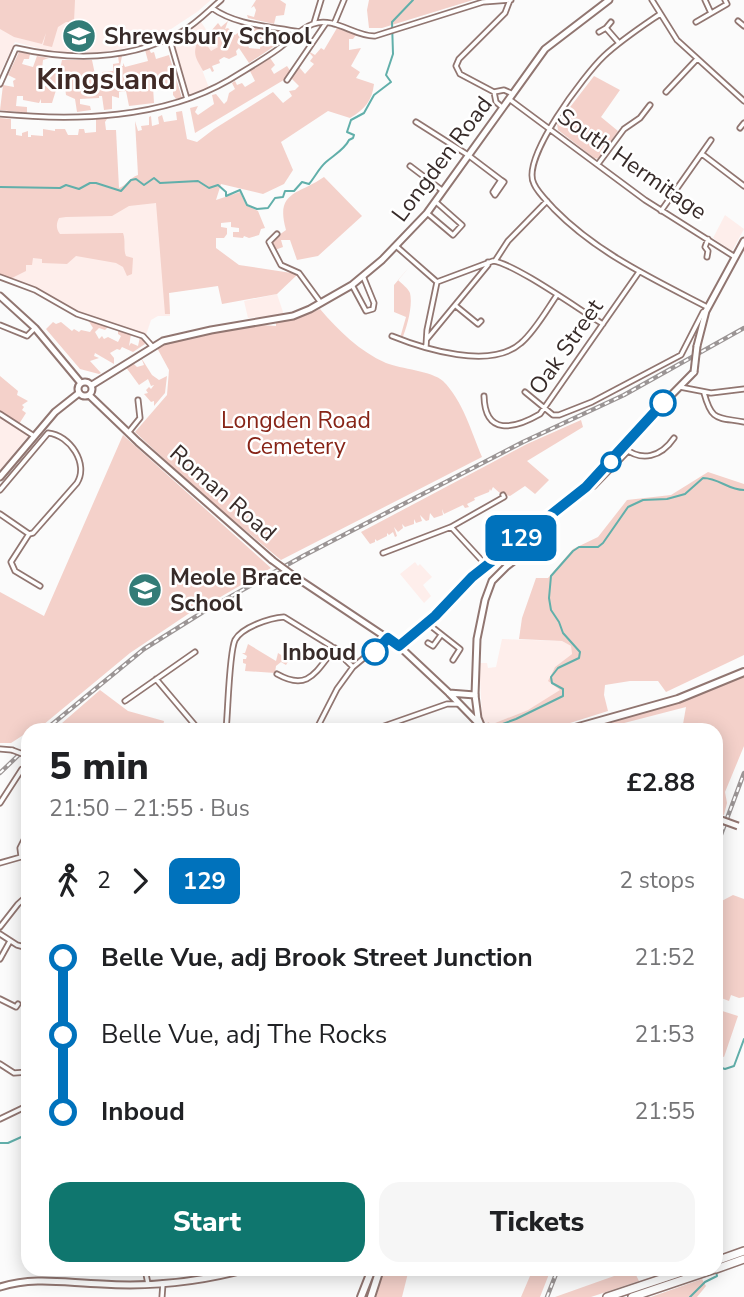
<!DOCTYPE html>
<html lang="en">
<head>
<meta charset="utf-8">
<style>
  :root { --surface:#fff; --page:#f6f6f6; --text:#202124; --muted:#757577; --accent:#0f766e }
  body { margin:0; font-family:"Nunito Sans",sans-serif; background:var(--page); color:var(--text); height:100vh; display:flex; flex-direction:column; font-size:26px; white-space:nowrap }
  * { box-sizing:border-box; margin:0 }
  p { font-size:23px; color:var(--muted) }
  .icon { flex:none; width:38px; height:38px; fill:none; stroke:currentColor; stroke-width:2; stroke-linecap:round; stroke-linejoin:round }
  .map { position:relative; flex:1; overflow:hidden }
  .panel { position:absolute; left:21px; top:723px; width:702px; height:553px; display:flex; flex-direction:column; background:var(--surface); border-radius:21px; box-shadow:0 4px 18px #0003 }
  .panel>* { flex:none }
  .badge { padding:0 14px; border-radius:10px; font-size:24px; line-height:46px }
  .map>.badge { position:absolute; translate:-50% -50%; box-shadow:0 0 0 4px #fff }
  .legs { display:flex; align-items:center; gap:10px; height:77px; padding:0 28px; font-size:23px }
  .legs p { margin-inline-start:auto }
  .headline { display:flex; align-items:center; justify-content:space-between; height:119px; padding:0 28px }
  h1 { font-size:38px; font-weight:800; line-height:52px }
  .button { display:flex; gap:14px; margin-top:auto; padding:14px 28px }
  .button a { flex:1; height:80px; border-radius:21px; background:var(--accent); color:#fff; font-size:28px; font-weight:800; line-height:80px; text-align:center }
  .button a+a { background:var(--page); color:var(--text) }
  ul { padding:0 28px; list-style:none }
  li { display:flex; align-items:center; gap:24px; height:77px; font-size:26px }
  li i { display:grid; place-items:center; width:10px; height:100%; margin:0 9px; background:currentColor }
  li i::after { content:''; width:18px; height:18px; margin:-9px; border:5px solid; border-radius:50%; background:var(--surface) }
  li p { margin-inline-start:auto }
  li:first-child i { background:linear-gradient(#0000 50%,currentColor 0) }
  li:last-child i { background:linear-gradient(currentColor 50%,#0000 0) }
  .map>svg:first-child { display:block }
  .built { fill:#feeeeb }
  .green { fill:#f4d1ca }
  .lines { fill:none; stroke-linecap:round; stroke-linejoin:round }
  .stream { stroke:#61afaa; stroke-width:2 }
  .minor-casing { stroke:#917671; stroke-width:7 }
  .tertiary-casing { stroke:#917671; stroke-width:9 }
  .secondary-casing { stroke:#917671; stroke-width:9 }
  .primary-casing { stroke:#917671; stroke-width:10 }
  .trunk-casing { stroke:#917671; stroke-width:10 }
  .minor { stroke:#fff; stroke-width:3.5 }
  .tertiary { stroke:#fff; stroke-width:5 }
  .secondary { stroke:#fff; stroke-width:5 }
  .primary { stroke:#fff; stroke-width:6 }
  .trunk { stroke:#fff; stroke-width:7 }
  .rail-casing { stroke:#9b9595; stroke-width:4.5 }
  .rail { stroke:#fff; stroke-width:2; stroke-dasharray:5; stroke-linecap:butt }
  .minor-bridge-casing { stroke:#917671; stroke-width:7; stroke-linecap:butt }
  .tertiary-bridge-casing { stroke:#917671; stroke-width:9; stroke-linecap:butt }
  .secondary-bridge-casing { stroke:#917671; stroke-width:9; stroke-linecap:butt }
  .minor-bridge { stroke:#fff; stroke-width:3.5 }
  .tertiary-bridge { stroke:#fff; stroke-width:5 }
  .secondary-bridge { stroke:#fff; stroke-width:5 }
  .line-1-casing { stroke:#fff; stroke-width:16 }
  .line-1 { stroke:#0072bc; stroke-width:10 }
  .stop-1-dot { fill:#fff; stroke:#0072bc; stroke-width:3.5 }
  .labels { text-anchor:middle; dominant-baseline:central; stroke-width:5; stroke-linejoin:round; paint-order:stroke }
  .poi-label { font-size:23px; font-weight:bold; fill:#372b29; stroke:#fff; text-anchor:start }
  .street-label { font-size:23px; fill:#372b29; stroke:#fff }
  .park-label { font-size:23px; fill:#872417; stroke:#fff }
  .stop-label { font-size:23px; font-weight:bold; fill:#372b29; stroke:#fff; text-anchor:end }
  .district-label { font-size:30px; font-weight:bold; fill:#402a26; stroke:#fff }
</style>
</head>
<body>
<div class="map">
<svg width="744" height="1297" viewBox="0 0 744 1297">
  <rect width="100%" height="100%" fill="#fbfbfb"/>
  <path class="built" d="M0,0H211L197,12L168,31L125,48L100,53L53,52L15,42L0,73Z
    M201,22L218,47L198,59L209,88L190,95L173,41Z
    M165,191L170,316H158L151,320L146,335L64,306L36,289L0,275V234L10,201Z
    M725,215L744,229L732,251L713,238Z
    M277,294L284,315L248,318L244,301Z
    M0,416L29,435L0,470Z
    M415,562L418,566L420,564L432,577L423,585L431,596L424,603L400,574Z
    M502,639L562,641L571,646L572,654L555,667L550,676L549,681L561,690L556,695L528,710L490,725L489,722L484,723L482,714L479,663H487L488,668L496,667Z"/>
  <path class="green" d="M0,0H75L74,22H66L58,27L52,47L43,45L46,33L42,44L14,37L0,29Z
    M256,0H280L286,4L284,15L276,16L274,24L248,18L247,15L254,17L256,10L254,6L251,8Z
    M369,0H473L382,28H369L367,10Z
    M228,21L225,29L228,28L235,35L240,31L246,39L249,48L260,49L261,41L256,37L258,33L249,30L252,26L286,34L288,37L249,63L239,48L236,51L237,55L229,59L224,57L219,60L220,63L212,66L214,71L212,72L210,68L203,71C198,61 193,56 196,46L194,43L202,38L211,51L218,47L210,35L213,33L211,31L218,23L221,27Z
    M337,28L356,35L353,39H349V50L361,48L351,66L360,72L356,78L374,84C372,101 365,109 350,118L328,111L281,142L293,170L284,184L263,194L221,184L216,200L240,192L246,205L258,211L265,228L261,229L259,235L249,238L244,236L243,238L233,237V232H239V228L231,227V222L221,223V227L227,228V234L224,238H216V248L239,265L298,274L277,294L222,304L218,286L169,293L170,314H165L156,203L129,206L112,216L66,217L59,218C56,224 56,229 60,234L123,233C126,241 123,249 126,256L133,258L132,274L127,276L123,267L116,263L76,256L67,264L42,263V259L33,258L32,265H26V271L10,279L0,275V118L11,119V129H16V135L22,136V133L28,131V137H31V135L43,136V129L55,131V129H65L68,135H78L79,129H84L85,133L96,132V118L109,116L105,122L106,130H116L119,188C127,185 129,178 138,175L135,121L138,131L142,130L141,126L149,125V117L151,116L152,126L159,124L158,117L162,115L164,122L177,120L176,112L182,111L187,139L197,142L214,129L273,92L283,103L292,96L289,91L295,90L299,86L291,78L299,67L305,74L314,64L310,61L313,57L308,51L315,55L321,48L324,50Z
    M149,49L151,53L154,52L156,59L169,55L182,98L176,99L173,95V88L160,89L159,85L153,87L154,103L129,106L126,91L119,92V98L112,96V109L104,110L102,96H99V98L80,99V104L90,106L91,110L77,112L75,99L66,95L65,87H57L52,103H41V99L39,103L23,100V96H17L16,106L27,107V113L0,110L3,85L14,87L13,81L16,79L8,75L19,52L30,54L29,59H24L22,64L33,67L37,56L49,58L43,60L42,69L46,70V72L54,71V73L59,74L62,60H92L97,84L103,83L102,72L113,71V64L119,63L118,56H122L120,66H123V63L125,67L148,61L145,50Z
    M270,58L275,65L271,69L274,74L287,66L291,72L287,78L195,133L190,108L198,106L195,112L198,115L214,104L212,95L216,94L224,104L227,101L229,93L235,89L232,83L235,81L237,85L242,83L245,87L255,81L250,71Z
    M594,76L620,90L601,117L618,131L599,159L594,158L558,130L557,124Z
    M324,177L362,216L318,256L297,260L290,240H281L283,247L275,250L272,240L286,230C275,191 298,195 324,177Z
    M411,265L398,280C402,284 408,288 410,293C413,306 407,327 402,339L400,338L406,317L394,312V285Z
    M320,309C339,331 359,351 386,363C401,369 432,371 443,381C463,401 471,431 482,457L281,560L206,498L135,432L167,395L169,370L156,346L174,340L261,325L276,326V323L301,317Z
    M88,320L109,326L105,330L99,328L95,332L99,339L102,336L104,339L108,337L118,342L121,336L118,334V329L131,334L129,346L131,343L138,346L140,337L144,340L145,344L133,352L122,347L120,350L117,349L110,353L114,358V364L95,353L94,356L99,358L90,361L101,373L99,374L80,369L46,329L53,322L56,324L61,322L72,331L74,329L79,332L81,330L90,332L93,328Z
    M140,356L152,375L159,380L167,376L165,393L154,406V401L151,402L144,394L148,393L146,390L149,387L151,389L154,385L151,386L148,379L139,385L125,366L132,362L137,367L144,365L142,360L138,358Z
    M0,376L18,391L17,395L28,401L22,405L24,407L22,410L26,413L19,424L0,412Z
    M581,420L583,427L527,461L549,480L535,494L525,486L510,496L501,494L493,487L491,491L490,489L489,492L474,498L475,500L467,504L469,507L465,508L463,505L444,514L442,509L443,515L434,518L430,513L429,520L426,521L420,515L422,521L416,523L414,519V524L405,527L402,524L403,528L398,532L394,527L397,536L395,537L393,532L389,535L387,533V536L377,541L375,539V542L370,544L361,532L527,444Z
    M123,435L271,568L203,607L197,608L130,653L43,725L41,724L28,730V732L11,743H0V592L44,616Z
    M708,472L744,484V655L666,692L658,681H630L605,685L604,695L608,711L570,723L535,730H467L489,722L490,725L528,710L560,690L548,681L555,667L572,654L571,646L562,641L519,639L522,618L536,578H548L573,549L598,537L627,500L671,495Z
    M248,644L276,661L278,653L289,660L286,665L281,662L276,666L275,673L245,671L246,664L243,663V659H246L247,656L242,653H245Z
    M744,675V746L725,792L727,803L724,815L716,813V730H682L686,707L601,729L604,724L670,704Z
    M100,690L128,711L164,721L163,726L169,730H54Z
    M733,895L744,899V997L739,998L731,995L729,1001L716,996V904Z
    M716,1009L738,1016L724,1057L716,1054Z
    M384,1269H409L402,1297H376Z
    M533,1269H551L540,1297H521Z
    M631,1270L634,1271L639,1281L591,1297H555Z
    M702,1279L706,1286L697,1297H651Z"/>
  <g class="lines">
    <path class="stream" d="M0,187L60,188L66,185L79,189L90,183H96L121,191L131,180L136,179L144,185L154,178L160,183L198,181L209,188L218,185L226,192V196L240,190L247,205L257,209L268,208L275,198L283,197L285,191H294L302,182L309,184C315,177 319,168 326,162C334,155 345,149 349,140L353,138L354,135L347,132L351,120L364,113L374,95L391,82L386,75L393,54L392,22L413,0
      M486,730L516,719L563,696V689L552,683L551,677L558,668L579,658L580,652L563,633L559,622L551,610L549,598L551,576L573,551L579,547H598L603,543L628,507L643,500L667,499L685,494L703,478C719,478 728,490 744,490
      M716,1066L725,1069L734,1066L744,1039
      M0,1143H8L28,1134
      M716,1204L721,1218L717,1245
      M100,1271L101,1269
      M690,1297L705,1282L717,1276L716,1272"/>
    <g class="minor-casing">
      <path id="minor" d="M652,0L677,40L744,101
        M705,0L711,13
        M212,8C237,26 271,26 300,32
        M660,14C641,27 621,40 604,56C585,74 520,159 534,184C538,193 547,201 554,209C597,253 653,279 707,307
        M738,21L744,26
        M611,22L606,28L619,43
        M696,22L727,4L725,0
        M314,23L321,0
        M334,24L344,0
        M599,32L606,28
        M169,37L187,99
        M287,80L326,23
        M0,84L16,48C73,61 131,61 183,31C197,23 209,10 221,0
        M494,92L460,74L456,66L459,59L505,13L510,0
        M666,92L697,59
        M509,99L645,200L735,257
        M503,108L496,102L494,92L504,90L513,94
        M0,114C76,121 162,119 229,80C245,70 263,60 278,49C289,41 301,28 313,24C334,16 355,37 375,36L483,2L511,0
        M416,122L468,155L501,180
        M740,128L744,123
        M702,154L744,186
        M598,164L624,129L640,118L650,105
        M410,166L443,191
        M501,180L504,182L495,195L493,192Z
        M661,211L711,140
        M427,213L453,235L462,225L436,202
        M277,234L269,242L281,265L299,273L321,303
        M396,246L437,282
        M707,257L708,251L705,247L708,239
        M495,261L508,241L547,201
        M0,277L35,290L77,314L143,336L152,346
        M352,285L366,311L373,309L374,303L363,276
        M456,306L478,324L481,321
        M0,325L27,336L35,328
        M392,336C424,349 491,370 521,343C535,331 546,311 557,295
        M427,339L488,265V262
        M426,346L427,330L437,282L493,261C514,263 581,311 603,324
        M680,387L711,393L744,389
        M525,392L553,415H559L592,402L681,355L703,312L706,311
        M704,393C712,422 717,417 744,422
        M484,396C485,436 514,429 540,414L639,272
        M0,414L34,436
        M128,433L140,418L138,400
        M624,448C642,462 661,457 674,438
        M594,486L628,451
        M0,490L48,433C70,435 89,464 77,483L33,533L29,534L11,562L15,571L40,586
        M0,514L29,534
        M451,527L486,565
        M383,553L451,527L504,497L503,495
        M427,623L460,649L453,660
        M428,643L433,646L441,635
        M399,646L437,614L472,577L556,511
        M277,674C309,692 316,671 335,648
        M156,679L199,730
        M125,701L195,652
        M226,730C228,712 229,653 235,640C242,627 270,618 284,617L331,646L353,667
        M316,730L337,689L353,667L388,638
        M373,730L447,704H458
        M0,749L12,750
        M0,803L22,769H28
        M21,856L20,848L28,832
        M0,863L28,855
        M0,927L18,904L28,895
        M0,934L17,945L28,948
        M0,959L10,941
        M0,999L16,1007L18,1004
        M0,1064L14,1073L28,1072
        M0,1119L27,1106
        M145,1269L148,1284
        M162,1297L163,1283"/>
    </g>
    <g class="tertiary-casing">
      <path id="tertiary" d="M697,346L706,311L744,241
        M92,385L163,341L211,330L293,316L310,309L352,285L382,260L427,213L545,49L609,0
        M0,477L55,412L79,393
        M475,695L477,639L485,600L492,581L506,567L536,544L560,507L597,477L644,423L694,372
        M0,1287C35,1276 66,1283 102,1284C150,1287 200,1282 247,1269"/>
    </g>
    <g class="secondary-casing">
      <path id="secondary" d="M0,296L35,328L80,382
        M78 389a7 7 0 1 1 14 0a7 7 0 1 1-14 0Z
        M89,395L138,442L272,560
        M291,574L399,646L449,693L480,725
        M449,693L475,695L478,718L483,730"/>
    </g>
    <g class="primary-casing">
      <path id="primary" d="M568,730L678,699L744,672
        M361,1297L372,1269
        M371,1297L380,1269"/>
    </g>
    <g class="trunk-casing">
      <path id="trunk" d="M716,1261L744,1251
        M716,1269L744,1259
        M607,1297L691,1269
        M632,1297L715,1269"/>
    </g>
    <use href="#minor" class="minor"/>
    <use href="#tertiary" class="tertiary"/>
    <use href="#secondary" class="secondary"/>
    <use href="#primary" class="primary"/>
    <use href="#trunk" class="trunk"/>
    <g class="rail-casing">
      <path id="rail" d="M45,730L144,649L203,612L303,556L523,442L624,395L744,328
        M0,773L28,746
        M716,848L744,773
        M547,1297L558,1269"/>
    </g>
    <use href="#rail" class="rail"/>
    <g class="minor-bridge-casing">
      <path id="minor-bridge" d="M12,750L28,756"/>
    </g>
    <g class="tertiary-bridge-casing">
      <path id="tertiary-bridge" d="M694,372L697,346"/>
    </g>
    <g class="secondary-bridge-casing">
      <path id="secondary-bridge" d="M272,560L291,574
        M716,818L738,826"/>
    </g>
    <use href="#minor-bridge" class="minor-bridge"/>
    <use href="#tertiary-bridge" class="tertiary-bridge"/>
    <use href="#secondary-bridge" class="secondary-bridge"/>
  </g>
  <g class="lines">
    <g class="line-1-casing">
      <path id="line-1" d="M375,652L388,638L399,646L435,616L472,577L586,487L663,403"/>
    </g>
    <use href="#line-1" class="line-1"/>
  </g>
  <defs>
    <g id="school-disc" transform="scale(1.75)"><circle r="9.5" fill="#337c77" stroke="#fff"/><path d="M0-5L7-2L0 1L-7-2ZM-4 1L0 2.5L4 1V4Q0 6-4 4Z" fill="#fff"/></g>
  </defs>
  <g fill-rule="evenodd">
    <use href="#school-disc" x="79" y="36"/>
    <use href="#school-disc" x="145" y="590"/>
  </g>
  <g class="stop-1-dot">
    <circle cx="663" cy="403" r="12"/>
    <circle cx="611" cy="462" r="9"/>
    <circle cx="375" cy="652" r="12"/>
  </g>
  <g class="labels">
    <g class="poi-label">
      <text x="104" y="36">Shrewsbury School</text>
      <text x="170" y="577">Meole Brace<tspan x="170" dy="26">School</tspan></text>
    </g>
    <g class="street-label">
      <text transform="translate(442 159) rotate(-53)">Longden Road</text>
      <text transform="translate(632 164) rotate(35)">South Hermitage</text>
      <text transform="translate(566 347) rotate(-55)">Oak Street</text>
      <text transform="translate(223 493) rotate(41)">Roman Road</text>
    </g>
    <g class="park-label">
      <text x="296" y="420">Longden Road<tspan x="296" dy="26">Cemetery</tspan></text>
    </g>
    <g class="stop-label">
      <text x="356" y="652">Inboud</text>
    </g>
    <g class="district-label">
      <text x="106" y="79">Kingsland</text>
    </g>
  </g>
</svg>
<b class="badge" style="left:521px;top:538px;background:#0072bc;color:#fff">129</b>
<section class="panel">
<div class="headline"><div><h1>5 min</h1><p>21:50 – 21:55 · Bus</p></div><b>£2.88</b></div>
<div class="legs"><svg class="icon" aria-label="walk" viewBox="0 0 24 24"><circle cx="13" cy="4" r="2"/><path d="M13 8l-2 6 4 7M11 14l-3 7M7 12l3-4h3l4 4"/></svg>2<svg class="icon" aria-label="forward" viewBox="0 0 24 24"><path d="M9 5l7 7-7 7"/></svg><b class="badge" style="background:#0072bc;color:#fff">129</b><p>2 stops</p></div>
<ul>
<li><i style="color:#0072bc"></i><b>Belle Vue, adj Brook Street Junction</b><p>21:52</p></li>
<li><i style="color:#0072bc"></i><span>Belle Vue, adj The Rocks</span><p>21:53</p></li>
<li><i style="color:#0072bc"></i><b>Inboud</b><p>21:55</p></li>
</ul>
<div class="button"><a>Start</a><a>Tickets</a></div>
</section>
</div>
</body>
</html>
